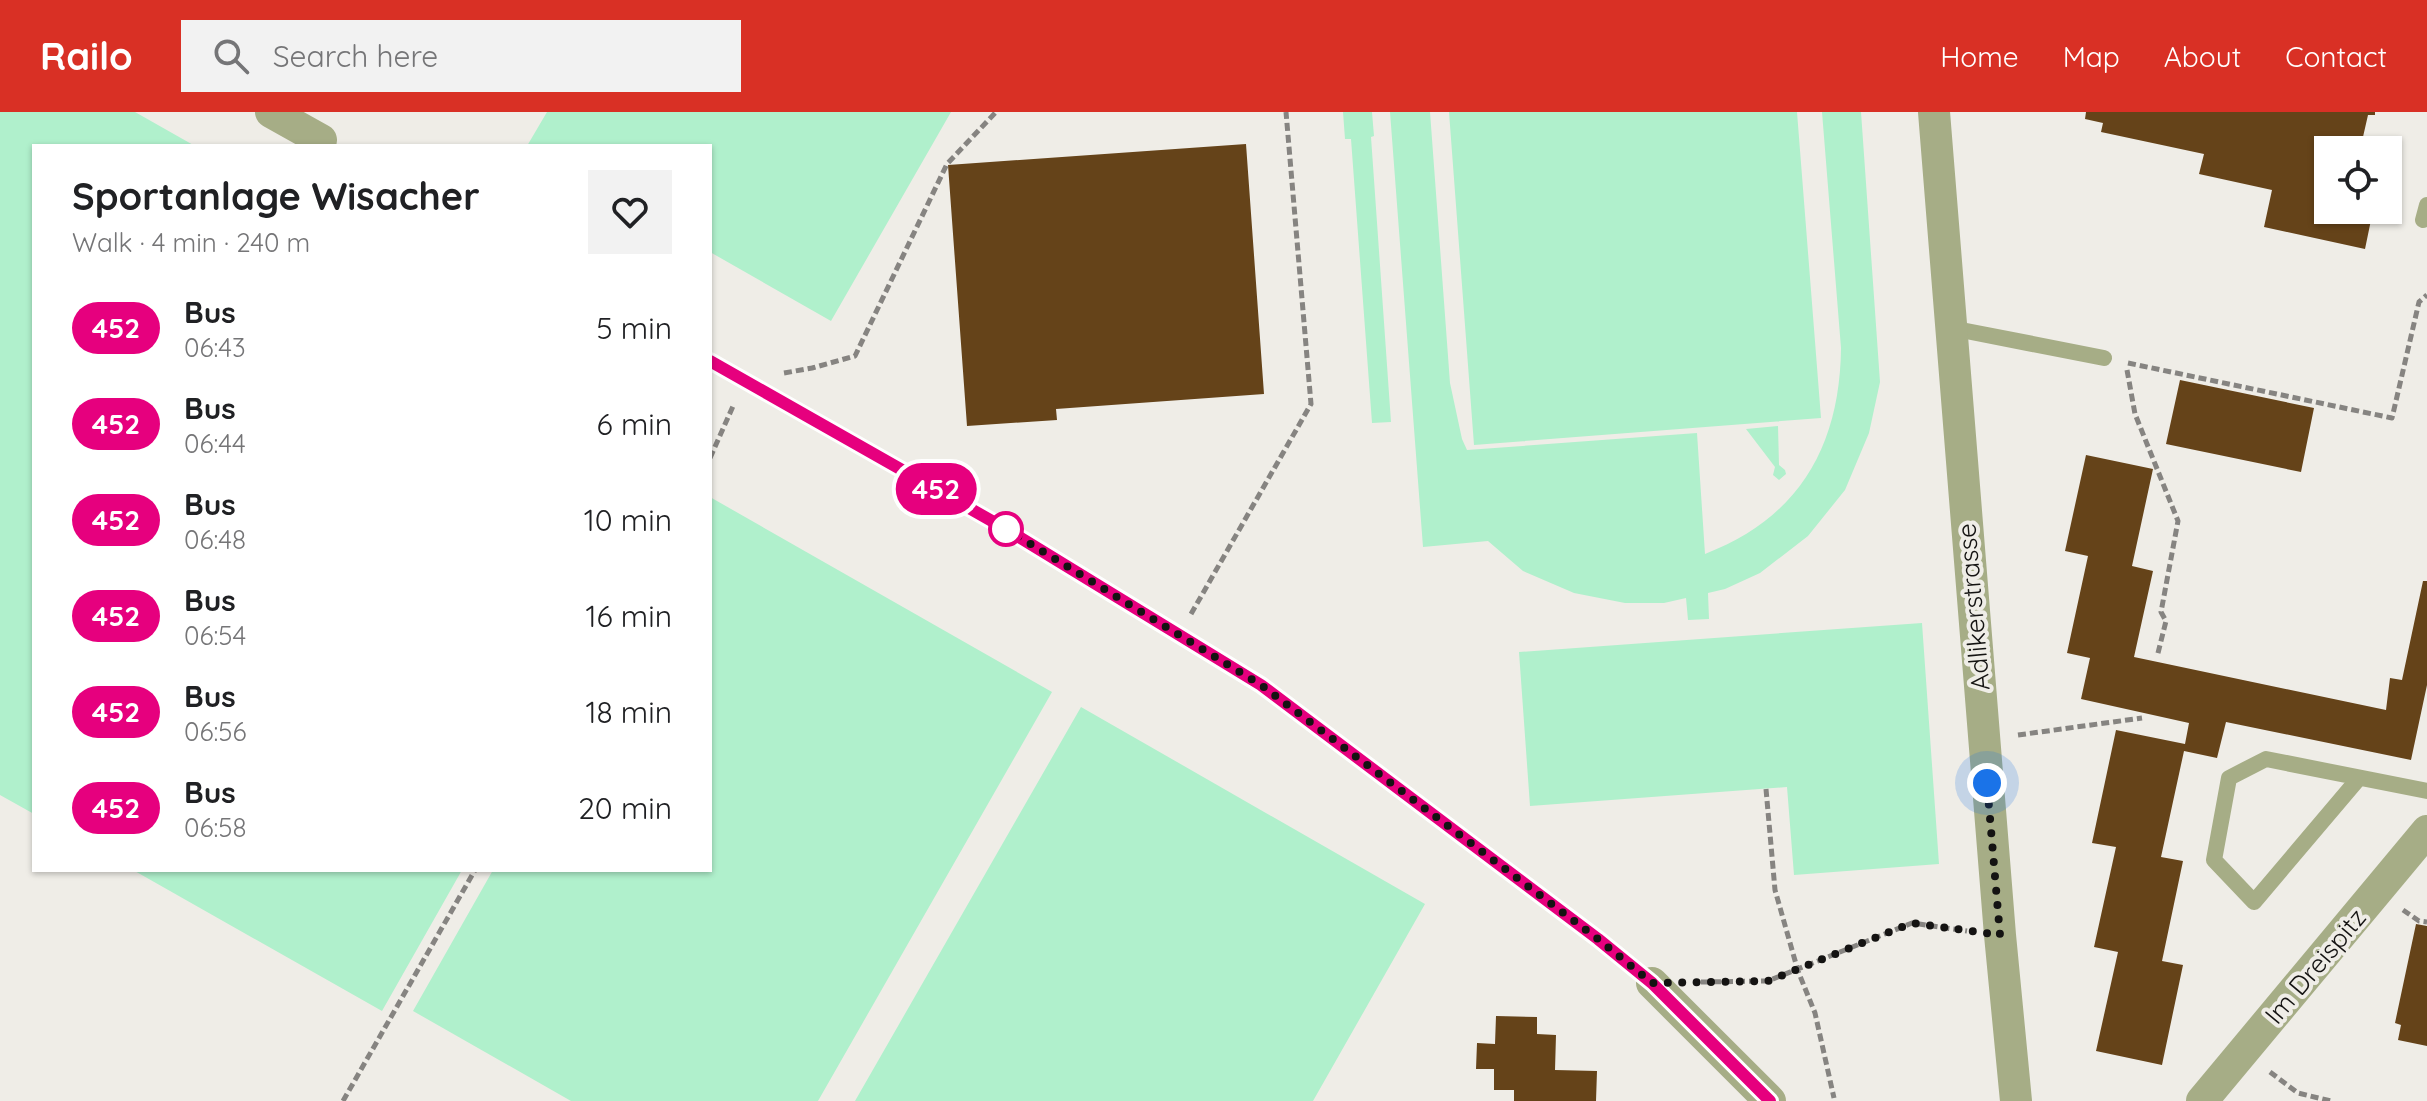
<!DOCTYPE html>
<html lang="en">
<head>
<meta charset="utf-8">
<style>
  :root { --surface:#fff; --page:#f2f2f2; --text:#202124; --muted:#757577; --accent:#d93025 }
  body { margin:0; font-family:Quicksand,sans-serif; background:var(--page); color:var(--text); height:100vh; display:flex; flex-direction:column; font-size:30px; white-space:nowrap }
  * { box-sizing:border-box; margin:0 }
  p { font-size:26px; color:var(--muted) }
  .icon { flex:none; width:44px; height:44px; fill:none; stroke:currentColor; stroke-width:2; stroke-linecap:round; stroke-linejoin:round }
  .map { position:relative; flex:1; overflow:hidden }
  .details { position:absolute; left:32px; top:32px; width:680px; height:728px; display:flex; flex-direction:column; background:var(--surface); border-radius:0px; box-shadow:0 2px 6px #0004 }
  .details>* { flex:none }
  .badge { padding:0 16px; border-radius:26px; font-size:28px; line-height:52px }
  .controls { position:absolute; left:2314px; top:24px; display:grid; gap:16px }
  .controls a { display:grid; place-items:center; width:88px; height:88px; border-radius:0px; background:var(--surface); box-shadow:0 2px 6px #0004; font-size:40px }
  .you { position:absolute; width:40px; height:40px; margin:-20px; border:6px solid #fff; border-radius:50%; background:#1a73e8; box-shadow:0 0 0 12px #1a73e833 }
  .map>.badge { position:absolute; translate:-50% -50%; box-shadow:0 0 0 4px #fff }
  .round { display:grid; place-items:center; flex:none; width:84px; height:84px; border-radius:0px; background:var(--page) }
  .head { display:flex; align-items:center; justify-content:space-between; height:136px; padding:0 40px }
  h1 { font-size:38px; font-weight:800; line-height:60px }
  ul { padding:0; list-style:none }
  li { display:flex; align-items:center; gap:24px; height:96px; padding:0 40px }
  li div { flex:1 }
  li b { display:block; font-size:30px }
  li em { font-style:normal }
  li .badge { min-width:88px; font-weight:700; text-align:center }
  header { display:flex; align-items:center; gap:48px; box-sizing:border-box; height:112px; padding:0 40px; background:var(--accent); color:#fff }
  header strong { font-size:38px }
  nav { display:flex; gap:44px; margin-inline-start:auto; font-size:28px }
  .search { width:560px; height:72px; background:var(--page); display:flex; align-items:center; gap:20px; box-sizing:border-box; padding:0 28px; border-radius:0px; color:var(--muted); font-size:30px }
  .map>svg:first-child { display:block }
  .green { fill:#b0f0cc }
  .building { fill:#654319 }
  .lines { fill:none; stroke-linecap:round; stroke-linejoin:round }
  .path { stroke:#868481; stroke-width:5; stroke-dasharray:8 4; stroke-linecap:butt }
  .service { stroke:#a6ad86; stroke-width:16 }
  .minor { stroke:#a6ad86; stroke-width:32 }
  .line-casing { stroke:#fff; stroke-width:18 }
  .line { stroke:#e6007e; stroke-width:12 }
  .walk { stroke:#141312; stroke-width:8; stroke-dasharray:0 14.4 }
  .stop-dot { fill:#fff; stroke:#e6007e; stroke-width:4 }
  .labels { text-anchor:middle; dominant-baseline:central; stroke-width:8; stroke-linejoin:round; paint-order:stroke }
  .street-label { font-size:26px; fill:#141312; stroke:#efede7 }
</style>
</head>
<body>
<header>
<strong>Railo</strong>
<div class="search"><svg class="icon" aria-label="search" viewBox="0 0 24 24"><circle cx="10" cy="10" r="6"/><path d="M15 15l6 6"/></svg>Search here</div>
<nav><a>Home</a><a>Map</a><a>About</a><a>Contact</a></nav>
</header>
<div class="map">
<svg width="2427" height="989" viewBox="0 0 2427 989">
  <rect width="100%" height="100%" fill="#efede7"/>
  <path class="green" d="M0,0H135L195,34H34V702L0,683Z
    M547,0H951L831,209L710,140V34H527Z
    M1343,0H1372L1374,24L1371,25L1391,310L1372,311L1351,27H1345Z
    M1390,0H1430L1450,271L1462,327L1467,338L1697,321L1705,442C1799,406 1840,334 1841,236L1822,0H1861L1880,270L1869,321L1845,378L1808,424L1760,461L1725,477L1708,481L1709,507L1688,508L1686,486L1664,491H1625L1574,481L1523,459L1488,429L1423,435Z
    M1449,0H1797L1821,306L1474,333Z
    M1778,314L1779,353L1785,358L1786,362L1779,368L1773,363L1775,355L1746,317Z
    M710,385L1052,580L818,989H571L413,899L493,758H710Z
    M1922,511L1939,752L1794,763L1787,675L1530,694L1519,540Z
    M1081,595L1425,792L1313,989H855Z
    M133,758H462L382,899Z"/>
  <path class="building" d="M2086,0H2375V3H2368L2360,38H2328V98H2368L2366,107L2371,108L2365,137L2264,115L2272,78L2199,62L2204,42L2101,20L2103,11L2085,7Z
    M1246,32L1264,282L1056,297L1057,308L967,314L948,53Z
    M2180,268L2314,296L2301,360L2166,332Z
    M2086,343L2153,357L2132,454L2153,459L2134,545L2386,598L2390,566L2402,568L2423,469H2427V573L2411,648L2226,610L2217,646L2184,639L2161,745L2183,749L2162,849L2183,853L2162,953L2096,939L2118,840L2094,835L2116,735L2092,731L2116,618L2185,632L2189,611L2081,587L2090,546L2067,541L2088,444L2065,439Z
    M2416,812L2427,814V934L2398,928L2401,913L2395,911Z
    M1496,904L1537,905V922L1556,923L1555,958L1597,959L1596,989H1514V978H1494V957H1476L1477,931L1495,932Z"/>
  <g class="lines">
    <path class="path" d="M2128,251L2392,306L2419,190L2427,183
      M2127,258L2135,302L2178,409L2161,500L2166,509L2157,545
      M784,261L812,256L855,244L947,52L996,0
      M710,346L734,292
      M1191,502L1311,292L1286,0
      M2018,623L2142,606
      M1766,677L1775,778L1798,859L1815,901L1834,986
      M2403,798L2419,809L2427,810
      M1701,870L1768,869L1912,811L1967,819
      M2270,960L2298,981L2331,989
      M343,989L475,758"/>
    <path class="service" d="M2423,108L2427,93
      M1951,216L2104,246
      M710,249L1006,417L1261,573L1598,827L1652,871
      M2359,666L2254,790L2214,748L2229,666L2266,647L2427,679"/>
    <path class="minor" d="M271,0L321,28
      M1934,0L2000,823L2016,989
      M1652,871L1770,989
      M2202,989L2427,719"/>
  </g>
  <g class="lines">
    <g class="line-casing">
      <path id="line" d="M710,249L1006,417L1261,573L1598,827L1652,871L1770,989"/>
    </g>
    <use href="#line" class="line"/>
    <path class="walk" d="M1006,417L1261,573L1598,827L1652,871L1711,870L1768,869L1912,811L2000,823L1987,671"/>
  </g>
  <circle class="stop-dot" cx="1006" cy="417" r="16"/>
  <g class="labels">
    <g class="street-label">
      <text transform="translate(1973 495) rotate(-95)">Adlikerstrasse</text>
      <text transform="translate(2315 854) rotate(-50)">Im Dreispitz</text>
    </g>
  </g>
</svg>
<div class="controls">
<a><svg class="icon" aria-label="locate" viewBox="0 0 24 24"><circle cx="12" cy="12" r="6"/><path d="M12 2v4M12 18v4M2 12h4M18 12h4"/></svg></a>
</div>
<div class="you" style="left:1987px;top:671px"></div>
<b class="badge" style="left:936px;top:377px;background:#e6007e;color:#fff">452</b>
<section class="details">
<div class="head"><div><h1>Sportanlage Wisacher</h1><p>Walk · 4 min · 240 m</p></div><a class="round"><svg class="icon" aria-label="heart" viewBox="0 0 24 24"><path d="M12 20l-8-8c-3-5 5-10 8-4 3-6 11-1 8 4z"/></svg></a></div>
<ul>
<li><span class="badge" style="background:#e6007e;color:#fff">452</span><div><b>Bus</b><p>06:43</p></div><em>5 min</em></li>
<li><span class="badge" style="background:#e6007e;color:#fff">452</span><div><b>Bus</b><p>06:44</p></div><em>6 min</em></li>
<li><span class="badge" style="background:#e6007e;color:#fff">452</span><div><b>Bus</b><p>06:48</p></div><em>10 min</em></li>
<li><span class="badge" style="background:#e6007e;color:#fff">452</span><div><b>Bus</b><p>06:54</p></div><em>16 min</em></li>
<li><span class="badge" style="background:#e6007e;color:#fff">452</span><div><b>Bus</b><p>06:56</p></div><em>18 min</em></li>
<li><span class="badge" style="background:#e6007e;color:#fff">452</span><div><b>Bus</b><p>06:58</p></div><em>20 min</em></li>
</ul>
</section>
</div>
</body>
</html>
